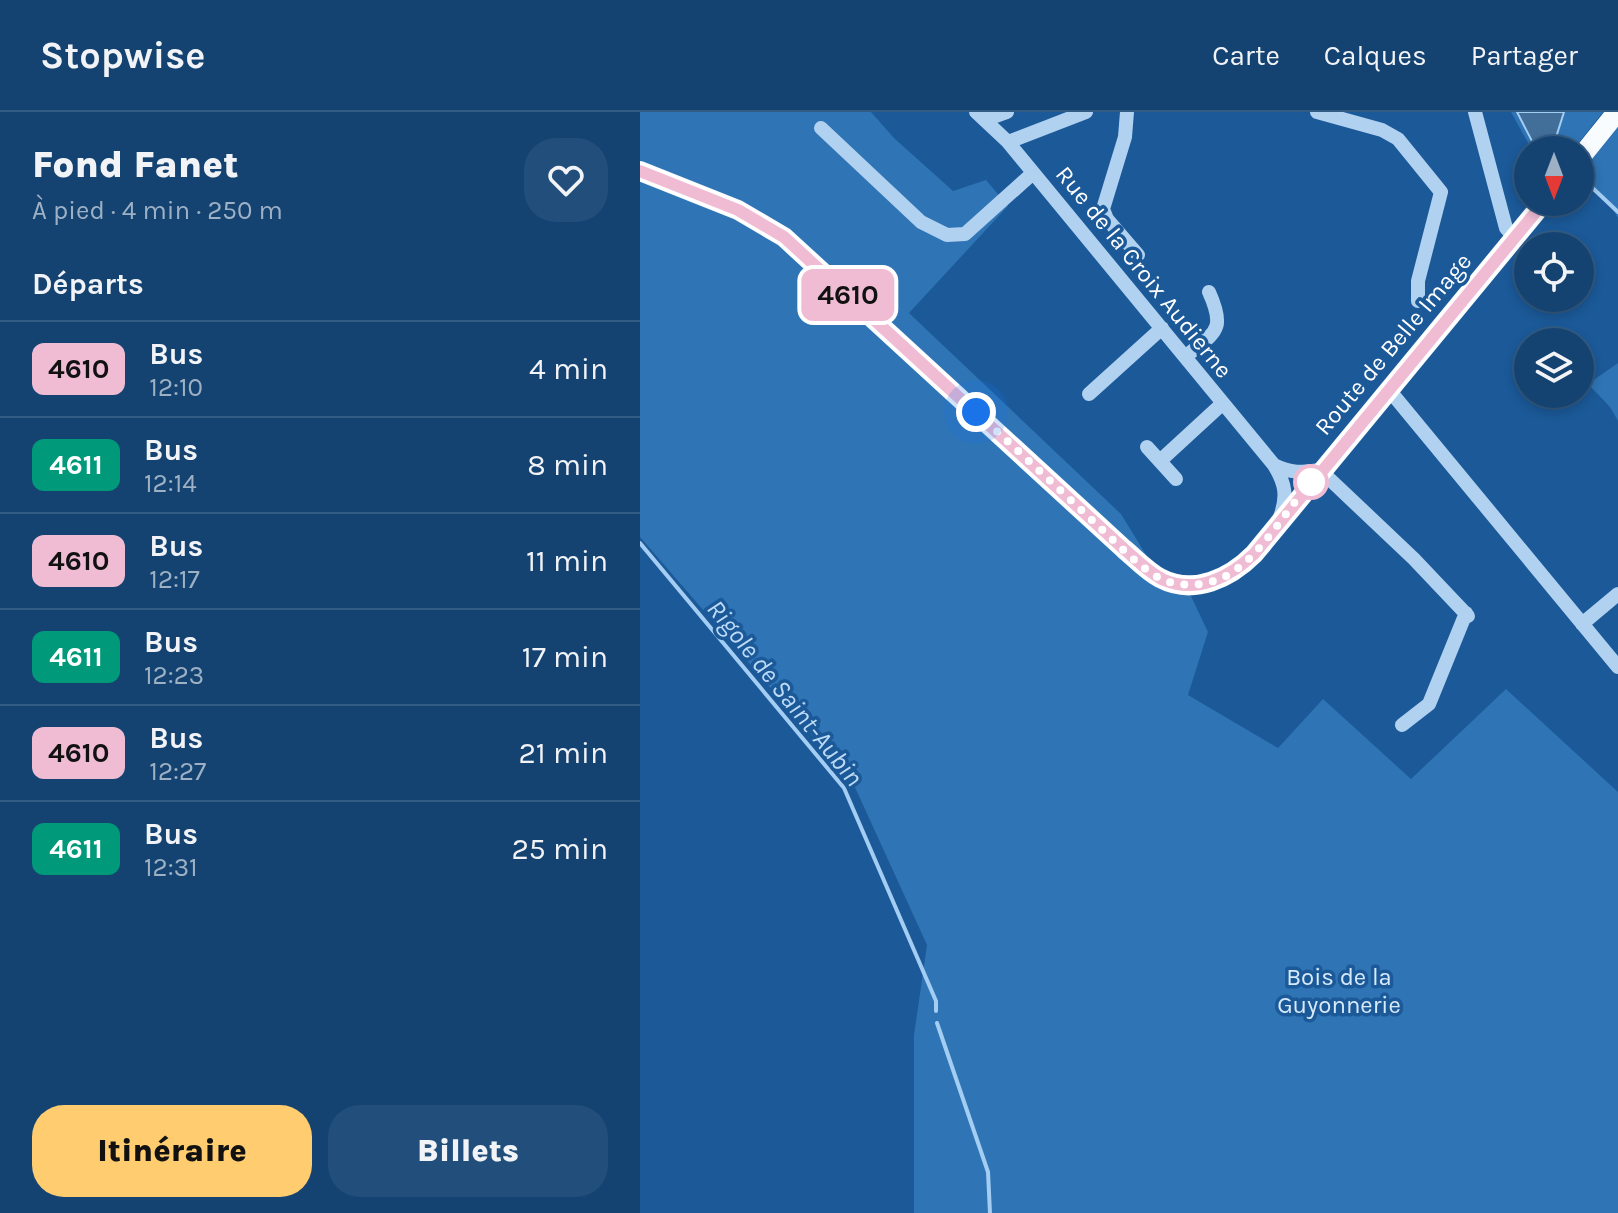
<!DOCTYPE html>
<html lang="fr">
<head>
<meta charset="utf-8">
<style>
  :root { --surface:#144372; --page:#214e7a; --text:#f1f3f6; --muted:#9db0c4; --line:#335c84; --accent:#ffcd6f }
  body { margin:0; font-family:Karla,sans-serif; background:var(--page); color:var(--text); height:100vh; display:flex; flex-direction:column; font-size:30px; white-space:nowrap }
  * { box-sizing:border-box; margin:0 }
  p { font-size:26px; color:var(--muted) }
  .icon { flex:none; width:44px; height:44px; fill:none; stroke:currentColor; stroke-width:2; stroke-linecap:round; stroke-linejoin:round }
  .map { position:relative; flex:1; overflow:hidden }
  .details { display:flex; flex-direction:column; background:var(--surface); width:640px }
  .details>* { flex:none }
  .badge { padding:0 16px; border-radius:12px; font-size:28px; line-height:52px }
  .needle { width:52px; rotate:180deg }
  .controls { position:absolute; left:874px; top:24px; display:grid; gap:16px }
  .controls a { display:grid; place-items:center; width:80px; height:80px; border-radius:50%; background:var(--surface); box-shadow:0 4px 12px #0003,0 0 0 2px var(--line); font-size:40px }
  .you { position:absolute; width:40px; height:40px; margin:-20px; border:6px solid #fff; border-radius:50%; background:#1a73e8; box-shadow:0 0 0 12px #1a73e833 }
  .map>.badge { position:absolute; translate:-50% -50%; box-shadow:0 0 0 4px #fff }
  h2 { padding:0 32px; font-size:30px; line-height:72px }
  .round { display:grid; place-items:center; flex:none; width:84px; height:84px; border-radius:32px; background:var(--page) }
  .headline { display:flex; align-items:center; justify-content:space-between; height:136px; padding:0 32px }
  h1 { font-size:38px; font-weight:800; line-height:60px }
  .button { display:flex; gap:16px; margin-top:auto; padding:16px 32px }
  .button a { flex:1; height:92px; border-radius:32px; background:var(--accent); color:#111; font-size:32px; font-weight:800; line-height:92px; text-align:center }
  .button a+a { background:var(--page); color:var(--text) }
  ul { padding:0; list-style:none }
  li { display:flex; align-items:center; gap:24px; height:96px; padding:0 32px; border-top:2px solid var(--line) }
  li div { flex:1 }
  li b { display:block; font-size:30px }
  li em { font-style:normal }
  li .badge { min-width:88px; font-weight:700; text-align:center }
  header { display:flex; align-items:center; gap:48px; box-sizing:border-box; height:112px; padding:0 40px; background:var(--surface); border-bottom:2px solid var(--line) }
  header strong { font-size:38px }
  nav { display:flex; gap:44px; margin-inline-start:auto; font-size:28px }
  main { display:flex; flex:1; min-height:0 }
  .map>svg:first-child { display:block }
  .green { fill:#2f74b5 }
  .water { fill:#426e9a; stroke:#a3cdf2; stroke-width:2 }
  .lines { fill:none; stroke-linecap:round; stroke-linejoin:round }
  .stream { stroke:#a3cdf2; stroke-width:4 }
  .minor { stroke:#b0d1f0; stroke-width:14 }
  .major { stroke:#f9fcff; stroke-width:20 }
  .line-casing { stroke:#fff; stroke-width:18 }
  .line { stroke:#f0bcd4; stroke-width:12 }
  .walk { stroke:#fff; stroke-width:8; stroke-dasharray:0 14.4 }
  .stop-dot { fill:#fff; stroke:#f0bcd4; stroke-width:4 }
  .labels { text-anchor:middle; dominant-baseline:central; stroke-width:7; stroke-linejoin:round; paint-order:stroke }
  .street-label { font-size:24px; fill:#fff; stroke:#1b5998 }
  .park-label { font-size:24px; fill:#d7eafb; stroke:#1b5998 }
  .water-label { font-size:26px; font-style:italic; fill:#bddbf7; stroke:#1b5998 }
</style>
</head>
<body>
<header>
<strong>Stopwise</strong>
<nav><a>Carte</a><a>Calques</a><a>Partager</a></nav>
</header>
<main>
<section class="details">
<div class="headline"><div><h1>Fond Fanet</h1><p>À pied · 4 min · 250 m</p></div><a class="round"><svg class="icon" aria-label="heart" viewBox="0 0 24 24"><path d="M12 20l-8-8c-3-5 5-10 8-4 3-6 11-1 8 4z"/></svg></a></div>
<h2>Départs</h2>
<ul>
<li><span class="badge" style="background:#f0bcd4;color:#111">4610</span><div><b>Bus</b><p>12:10</p></div><em>4 min</em></li>
<li><span class="badge" style="background:#009a7a;color:#fff">4611</span><div><b>Bus</b><p>12:14</p></div><em>8 min</em></li>
<li><span class="badge" style="background:#f0bcd4;color:#111">4610</span><div><b>Bus</b><p>12:17</p></div><em>11 min</em></li>
<li><span class="badge" style="background:#009a7a;color:#fff">4611</span><div><b>Bus</b><p>12:23</p></div><em>17 min</em></li>
<li><span class="badge" style="background:#f0bcd4;color:#111">4610</span><div><b>Bus</b><p>12:27</p></div><em>21 min</em></li>
<li><span class="badge" style="background:#009a7a;color:#fff">4611</span><div><b>Bus</b><p>12:31</p></div><em>25 min</em></li>
</ul>
<div class="button"><a>Itinéraire</a><a>Billets</a></div>
</section>
<div class="map">
<svg width="978" height="1101" viewBox="0 0 978 1101">
  <rect width="100%" height="100%" fill="#1b5998"/>
  <path class="green" d="M0,0H231L254,26L313,79L346,68L368,94L269,201L481,402L527,477L551,484L568,520L548,583L638,636L683,587L771,667L866,577L978,680V1101H274V923L287,833L213,671L0,425Z
    M871,0H963L933,38H892Z
    M978,14V106L972,96L940,68V56Z
    M978,251V309L970,295L948,272Z"/>
  <path class="water" d="M877,0H924L912,38H898L895,35Z"/>
  <g class="lines">
    <path class="stream" d="M940,64L978,100
      M0,431L204,676L296,889V899
      M297,911L348,1060L350,1101"/>
    <path class="minor" d="M336,0L368,30L634,353C645,371 648,384 640,405
      M487,0L485,25L463,97L467,107L498,143
      M677,0L742,18L758,27L801,80L778,169V189
      M835,0L866,116L875,126
      M345,8L367,0
      M181,16L281,110L307,123L325,122L393,61
      M368,30L446,0
      M545,245C574,220 587,220 569,180
      M750,279L978,555
      M449,282L522,216
      M507,335L536,367
      M521,348L583,291
      M634,353C650,361 663,361 680,358L774,447L828,504
      M942,512L978,482
      M762,613L789,592L826,501"/>
    <path class="major" d="M940,46L977,0
      M0,59L98,98L144,125L484,437C496,447 507,459 520,466C554,484 590,466 614,442L904,90"/>
  </g>
  <g class="lines">
    <g class="line-casing">
      <path id="line" d="M0,59L98,98L144,125L484,437C497,448 509,461 524,468C557,482 590,465 614,442L904,90"/>
    </g>
    <use href="#line" class="line"/>
    <path class="walk" d="M336,300C376,337 416,374 456,412C476,430 497,454 521,467C541,476 567,474 586,464C620,446 645,399 671,370"/>
  </g>
  <circle class="stop-dot" cx="671" cy="370" r="16"/>
  <g class="labels">
    <g class="street-label">
      <text transform="translate(504 160) rotate(51)">Rue de la Croix Audierne</text>
      <text transform="translate(753 232) rotate(-50)">Route de Belle Image</text>
    </g>
    <g class="park-label">
      <text x="699" y="865">Bois de la<tspan x="699" dy="28">Guyonnerie</tspan></text>
    </g>
    <g class="water-label">
      <text transform="translate(145 581) rotate(51)">Rigole de Saint-Aubin</text>
    </g>
  </g>
</svg>
<div class="controls">
<a><svg class="needle" viewBox="-14 -14 28 28"><path d="M0-13l5 13h-10z" fill="#e53935"/><path d="M0 13l5-13h-10z" fill="#9db0c4"/></svg></a>
<a><svg class="icon" aria-label="locate" viewBox="0 0 24 24"><circle cx="12" cy="12" r="6"/><path d="M12 2v4M12 18v4M2 12h4M18 12h4"/></svg></a>
<a><svg class="icon" aria-label="layers" viewBox="0 0 24 24"><path d="M12 4l9 5-9 5-9-5zM3 14l9 5 9-5"/></svg></a>
</div>
<div class="you" style="left:336px;top:300px"></div>
<b class="badge" style="left:208px;top:183px;background:#f0bcd4;color:#111">4610</b>
</div>
</main>
</body>
</html>
